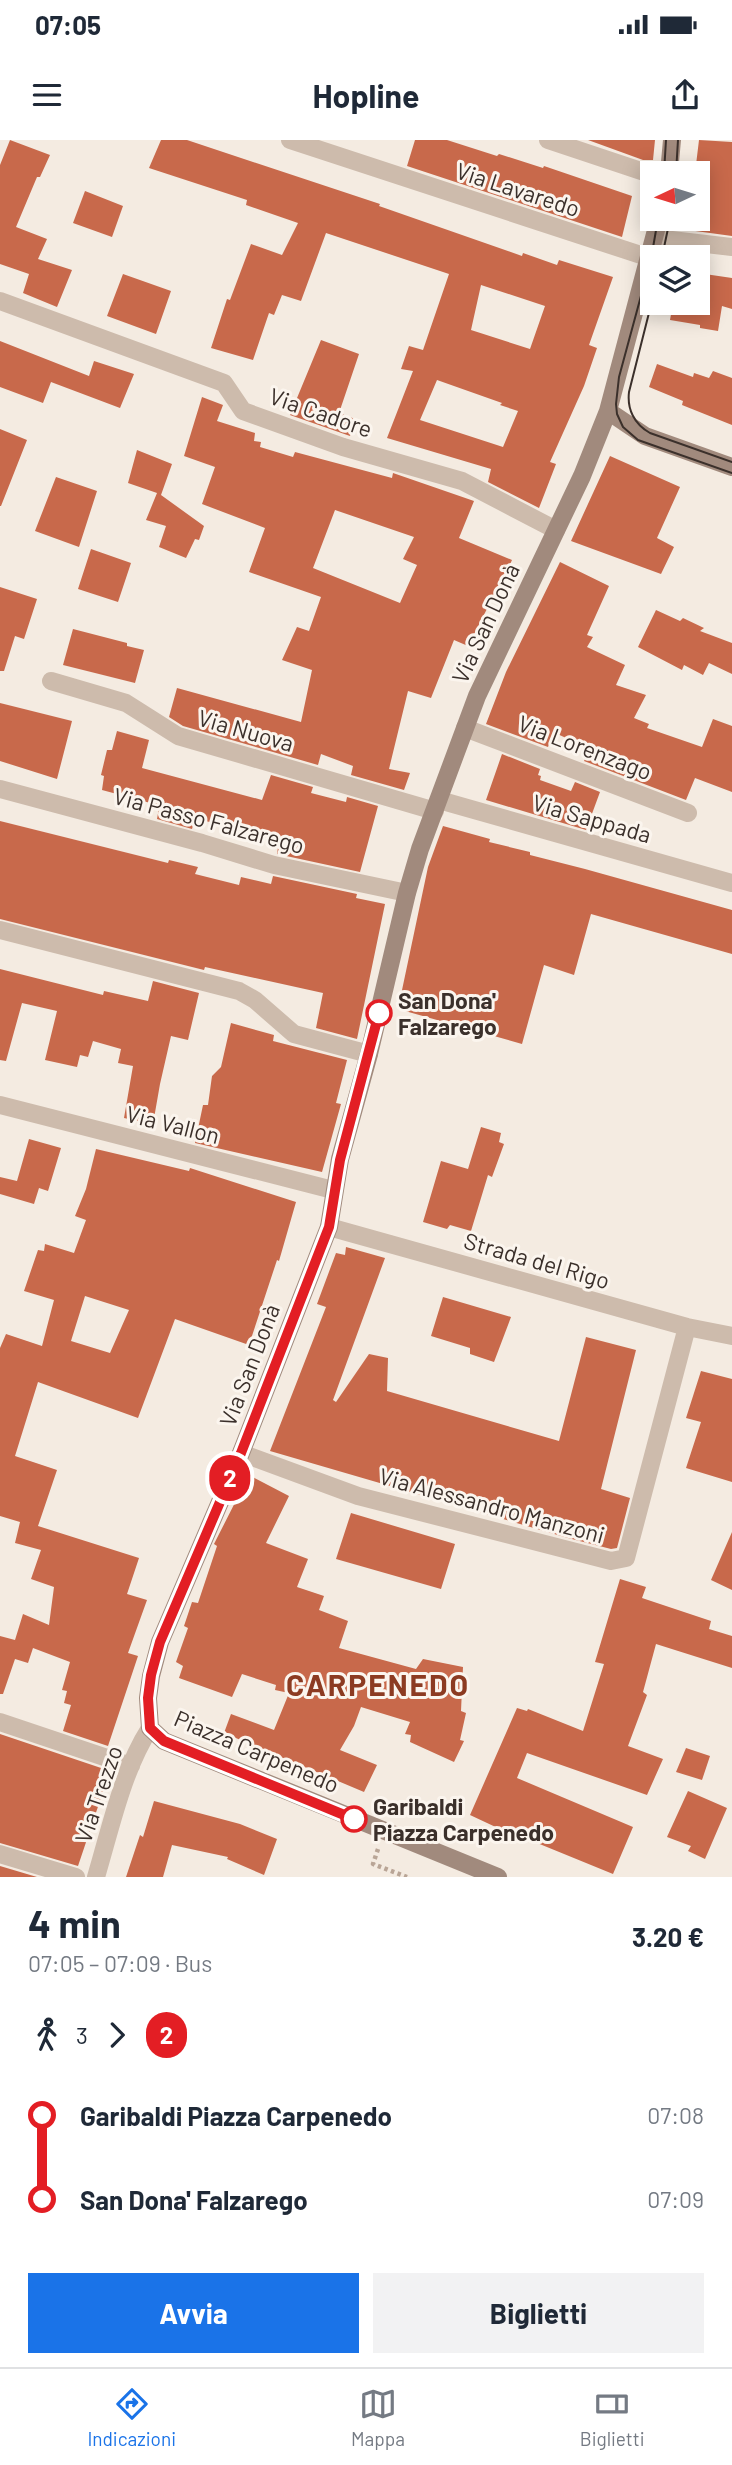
<!DOCTYPE html>
<html lang="it">
<head>
<meta charset="utf-8">
<style>
  :root { --surface:#fff; --page:#f2f2f3; --text:#1f2937; --muted:#747a83; --line:#e0e1e3; --accent:#1a73e8 }
  body { margin:0; font-family:Barlow,sans-serif; background:var(--page); color:var(--text); height:100vh; display:flex; flex-direction:column; font-size:26px; white-space:nowrap }
  * { box-sizing:border-box; margin:0 }
  p { font-size:23px; color:var(--muted) }
  .icon { flex:none; width:38px; height:38px; fill:none; stroke:currentColor; stroke-width:2; stroke-linecap:round; stroke-linejoin:round }
  .map { position:relative; height:1737px; overflow:hidden }
  .side { display:flex; flex-direction:column; background:var(--surface); flex:1 }
  .side>* { flex:none }
  .badge { padding:0 14px; border-radius:23px; font-size:24px; line-height:46px }
  .needle { width:46px; rotate:266deg }
  .tools { position:absolute; left:640px; top:21px; display:grid; gap:14px }
  .tools a { display:grid; place-items:center; width:70px; height:70px; border-radius:0px; background:var(--surface); box-shadow:0 4px 18px #0003; font-size:35px }
  .map>.badge { position:absolute; translate:-50% -50%; box-shadow:0 0 0 4px #fff }
  .legs { display:flex; align-items:center; gap:10px; height:77px; padding:0 28px; font-size:23px }
  .legs p { margin-inline-start:auto }
  .head { display:flex; align-items:center; justify-content:space-between; height:119px; padding:0 28px }
  h1 { font-size:38px; font-weight:700; line-height:52px }
  .cta { display:flex; gap:14px; margin-top:auto; padding:14px 28px }
  .cta a { flex:1; height:80px; border-radius:0px; background:var(--accent); color:#fff; font-size:28px; font-weight:700; line-height:80px; text-align:center }
  .cta a+a { background:var(--page); color:var(--text) }
  ul { padding:0 28px; list-style:none }
  li { display:flex; align-items:center; gap:24px; height:84px; font-size:26px }
  li i { display:grid; place-items:center; width:10px; height:100%; margin:0 9px; background:currentColor }
  li i::after { content:''; width:18px; height:18px; margin:-9px; border:5px solid; border-radius:50%; background:var(--surface) }
  li p { margin-inline-start:auto }
  li:first-child i { background:linear-gradient(#0000 50%,currentColor 0) }
  li:last-child i { background:linear-gradient(currentColor 50%,#0000 0) }
  .status { display:flex; justify-content:space-between; align-items:center; height:49px; padding:0 35px; background:var(--surface); direction:ltr }
  .status svg { height:19px; fill:currentColor }
  header { display:flex; justify-content:space-between; align-items:center; height:91px; padding:0 28px; background:var(--surface); font-size:32px; font-weight:700 }
  .dock { display:flex; justify-content:space-around; align-items:center; height:98px; border-top:2px solid var(--line); background:var(--surface); font-size:19px; color:var(--muted) }
  .dock a { display:grid; justify-items:center; gap:4px }
  .dock .current { color:var(--accent) }
  .map>svg:first-child { display:block }
  .building { fill:#c8694b; fill-rule:evenodd }
  .lines { fill:none; stroke-linecap:round; stroke-linejoin:round }
  .path { stroke:#b9a596; stroke-width:4.5; stroke-dasharray:3.5 3.5; stroke-linecap:butt }
  .street { stroke:#cdbbac; stroke-width:18 }
  .secondary { stroke:#a18a7d; stroke-width:18 }
  .tram { stroke:#3b302b; stroke-width:2 }
  .line-1-casing { stroke:#fff; stroke-width:16 }
  .line-1 { stroke:#e31e24; stroke-width:10 }
  .stop-1-dot { fill:#fff; stroke:#e31e24; stroke-width:3.5 }
  .labels { text-anchor:middle; dominant-baseline:central; stroke-width:6; stroke-linejoin:round; paint-order:stroke }
  .street-label { font-size:23px; fill:#3b302b; stroke:#fbf5ee }
  .stop-label { font-size:23px; font-weight:bold; fill:#3b302b; stroke:#fbf5ee; text-anchor:start }
  .district-label { font-size:30px; font-weight:bold; letter-spacing:2px; fill:#8c3b22; stroke:#fbf5ee }
</style>
</head>
<body>
<div class="status"><b>07:05</b><svg viewBox="0 0 49 12"><path d="M0 12V9h3v3zM5 12V6h3v6zM10 12V3h3v9zM15 12V0h3v12zM26 1h20v11H26zM47 4h2v5h-2z"/></svg></div>
<header><svg class="icon" aria-label="menu" viewBox="0 0 24 24"><path d="M4 6h16M4 12h16M4 18h16"/></svg>Hopline<svg class="icon" aria-label="share" viewBox="0 0 24 24"><path d="M12 15V3M7 8l5-5 5 5M5 13v7h14v-7"/></svg></header>
<div class="map">
<svg width="732" height="1737" viewBox="0 0 732 1737">
  <rect width="100%" height="100%" fill="#f4ebe1"/>
  <path class="building" d="M10,0L50,15L40,37H37L16,87L47,99L38,119L72,130L57,167L23,153L29,134L0,124V25Z
    M161,0H187L380,64L379,66L522,116L523,113L557,125L559,120L613,137L589,205L597,208L584,246L550,322L556,324L539,368L488,342L491,329L387,298L413,231L401,229L409,206L423,210L449,134L326,93L301,161L282,155L274,175L269,173L253,220L211,208L227,159L230,160L251,104L282,115L298,83L246,65L247,60L149,28ZM481,145L545,166L530,209L471,190ZM437,240L502,263L500,265L518,271L503,307L420,280Z
    M415,0H447L497,16L499,14L543,28L544,26L632,56L622,97L407,26Z
    M588,0H655L653,20H643Z
    M699,0L732,2V96L688,90L689,79H698V33H695Z
    M85,51L123,66L112,97L73,83Z
    M698,133L732,138V169L722,166L718,191L700,188V185L670,180L673,163H698Z
    M123,134L171,151L156,194L107,176Z
    M321,200L359,214L339,273L355,279L350,296L290,275Z
    M0,201L89,236L94,221L134,234L120,268L51,242L43,263L0,247Z
    M657,224L693,237L694,233L709,238L713,231L732,238V285L682,265L683,261L649,247Z
    M202,257L223,265L217,281L255,293L254,301L261,302L260,307L293,317L295,312L392,338L393,333L474,361L459,398L512,420L493,462L491,461L468,506L454,500L431,558L408,551L389,629L410,633L404,650L351,635L353,626L321,614L318,625L183,586L169,577L177,548L301,582L312,530L282,520L297,487L309,491L321,457L249,432L265,388L202,364L215,327L184,316ZM335,370L414,397L403,419L417,425L400,463L313,428Z
    M0,289L27,300L1,366H0Z
    M137,310L172,324L161,355L204,386L199,400L195,399L186,418L159,407L166,386L146,380L157,353L128,343Z
    M610,316L680,347L657,398L674,407L661,434L571,401Z
    M56,337L97,351L79,407L35,391Z
    M91,409L131,423L118,462L78,449Z
    M560,422L609,446L587,495L593,497L587,507L625,525L616,545L646,555L634,578L649,584L647,588L702,607L713,579L732,586V652L695,638L686,660L584,621L590,609L553,592L548,607L486,584L506,532Z
    M0,447L37,459L24,499L15,496L4,531H0Z
    M656,470L680,481L683,478L704,488L700,491L732,503V534L709,523L703,535L684,525L682,530L638,507Z
    M73,489L127,503V506L144,510L135,543L63,525Z
    M0,563L72,581L57,639L0,621Z
    M117,591L149,600L142,628L262,660L271,635L313,647L311,653L346,662L347,657L378,666L360,732L277,714L279,701L195,678L192,689L157,679L159,668L153,666L154,664L102,650L104,636L101,635L107,610H112Z
    M502,614L540,629L538,635L541,636L540,640L571,651L575,642L600,652L586,690L486,660Z
    M0,681L168,723L169,720L198,727L195,734L239,745L241,737L271,744L273,736L357,754L356,758L385,764L357,899L316,888L323,853L205,827L204,830L0,779Z
    M443,686L490,699L489,702L530,712V715L585,729L732,770V814L591,774L574,835L544,825L522,904L398,869L428,727Z
    M0,829L103,855L104,851L148,861L153,841L199,853L188,900L171,896L160,944L153,984L124,978L133,926L118,923L121,909L93,901L88,917L80,915L77,927L45,920L57,871L22,863L6,921L0,920Z
    M231,883L274,895L273,901L347,920L336,963L341,964L322,1032L195,1003L203,965H208L212,936L221,927Z
    M481,987L501,993L499,1002L504,1004L492,1037L488,1035L471,1091L450,1085L447,1089L423,1082L441,1021L468,1029Z
    M29,999L61,1008L48,1051L39,1048L34,1064L0,1054V1037L17,1041Z
    M96,1009L189,1031L190,1028L296,1062L279,1121L277,1120L249,1205L175,1179L138,1278L38,1242L15,1316L57,1330L38,1386L139,1418L127,1454L147,1460L128,1513L138,1516L108,1606L63,1591L71,1565L64,1563L67,1551L62,1550L70,1522L33,1508L28,1523L15,1519L3,1554H0V1496L15,1500L23,1474L49,1485L54,1447L31,1439L41,1410L15,1403L20,1382L0,1376V1208L6,1194L42,1206L54,1160L24,1151L38,1110L44,1111L45,1104L74,1113L86,1080L75,1076L86,1049ZM85,1156L129,1170L110,1213L71,1201Z
    M346,1107L385,1118L333,1260L336,1262L369,1214L388,1218L387,1251L559,1301L586,1197L636,1210L601,1349L630,1358L617,1408L611,1409L568,1398L270,1311L326,1167L317,1164L336,1113L345,1115Z
    M443,1157L511,1177L494,1222L470,1214V1208L431,1196Z
    M701,1231L732,1239V1342L686,1328L701,1282L686,1278Z
    M249,1335L289,1356L266,1403L308,1419L297,1447L324,1456L319,1470L348,1481L339,1508L416,1529L423,1519L463,1527L461,1571L466,1573L460,1600L464,1601L454,1622L410,1602L411,1595L405,1594L410,1582L361,1567L354,1586L340,1610L377,1625L364,1652L224,1593L231,1574L274,1590L289,1553L275,1550L276,1545L242,1534L232,1557L179,1538L183,1526L176,1522L188,1488L184,1486L192,1462L198,1463L217,1406L214,1404Z
    M351,1373L455,1404L441,1449L336,1419Z
    M732,1392V1450L711,1440Z
    M620,1439L646,1447L642,1458L711,1481L709,1489L732,1496V1528L656,1504L643,1552L647,1555L628,1606L663,1619L647,1655L527,1613L517,1638L633,1687L613,1734L520,1696L519,1698L470,1675L517,1568L527,1571L528,1569L583,1591L604,1524L595,1522Z
    M0,1594L110,1631L78,1726L0,1703Z
    M686,1608L710,1616L702,1640L676,1632Z
    M688,1651L727,1668L705,1719L688,1711L691,1706L667,1697Z
    M154,1661L240,1684L277,1699L264,1735L227,1719L228,1717L172,1705L163,1737H126L140,1695L143,1697Z
    M0,1726L37,1737H0Z"/>
  <g class="lines">
    <path class="path" d="M378,1709L373,1724L407,1737"/>
    <path class="street" d="M290,0L650,118
      M548,0L653,35
      M655,98L732,107
      M0,161L224,243L243,271L343,307L462,341L556,390
      M51,541L126,563L178,596L435,671
      M465,588L688,673
      M0,649L202,703L274,725L407,753
      M439,660L732,743
      M0,790L239,851L255,860L294,894L369,914
      M0,965L333,1050
      M329,1087L687,1187L732,1196
      M241,1313L358,1356L611,1421L626,1418L687,1187
      M0,1582L131,1626
      M0,1714L76,1737
      M96,1737C111,1687 122,1632 150,1588"/>
    <path class="secondary" d="M669,33L672,0
      M608,271L645,296L732,327
      M498,1737L164,1601L150,1588L148,1558L151,1536L160,1502L241,1313L329,1087L340,1019L369,914L407,753L420,709L477,556L582,336L608,271L659,79"/>
    <path class="tram" d="M664,33L666,0
      M676,33L678,0
      M658,79L651,119L619,237L616,264L617,274L623,287L638,300L732,333
      M662,117L670,79
      M653,157L629,252C627,269 634,284 650,293L732,322"/>
  </g>
  <g class="lines">
    <g class="line-1-casing">
      <path id="line-1" d="M354,1679L164,1601L150,1588L148,1558L151,1535L160,1502L241,1313L329,1087L340,1020L379,873"/>
    </g>
    <use href="#line-1" class="line-1"/>
  </g>
  <g class="stop-1-dot">
    <circle cx="379" cy="873" r="12"/>
    <circle cx="354" cy="1679" r="12"/>
  </g>
  <g class="labels">
    <g class="street-label">
      <text transform="translate(518 49) rotate(18)">Via Lavaredo</text>
      <text transform="translate(321 272) rotate(19)">Via Cadore</text>
      <text transform="translate(485 483) rotate(-65)">Via San Donà</text>
      <text transform="translate(246 590) rotate(16)">Via Nuova</text>
      <text transform="translate(585 607) rotate(21)">Via Lorenzago</text>
      <text transform="translate(592 678) rotate(16)">Via Sappada</text>
      <text transform="translate(209 680) rotate(15)">Via Passo Falzarego</text>
      <text transform="translate(173 984) rotate(14)">Via Vallon</text>
      <text transform="translate(537 1120) rotate(16)">Strada del Rigo</text>
      <text transform="translate(249 1225) rotate(-69)">Via San Donà</text>
      <text transform="translate(492 1365) rotate(15)">Via Alessandro Manzoni</text>
      <text transform="translate(257 1611) rotate(23)">Piazza Carpenedo</text>
      <text transform="translate(98 1654) rotate(-71)">Via Trezzo</text>
    </g>
    <g class="stop-label">
      <text x="398" y="860">San Dona'<tspan x="398" dy="26">Falzarego</tspan></text>
      <text x="373" y="1666">Garibaldi<tspan x="373" dy="26">Piazza Carpenedo</tspan></text>
    </g>
    <g class="district-label">
      <text x="378" y="1544">CARPENEDO</text>
    </g>
  </g>
</svg>
<div class="tools">
<a><svg class="needle" viewBox="-14 -14 28 28"><path d="M0-13l5 13h-10z" fill="#e53935"/><path d="M0 13l5-13h-10z" fill="#747a83"/></svg></a>
<a><svg class="icon" aria-label="layers" viewBox="0 0 24 24"><path d="M12 4l9 5-9 5-9-5zM3 14l9 5 9-5"/></svg></a>
</div>
<b class="badge" style="left:230px;top:1338px;background:#e31e24;color:#fff">2</b>
</div>
<section class="side">
<div class="head"><div><h1>4 min</h1><p>07:05 – 07:09 · Bus</p></div><b>3.20 €</b></div>
<div class="legs"><svg class="icon" aria-label="walk" viewBox="0 0 24 24"><circle cx="13" cy="4" r="2"/><path d="M13 8l-2 6 4 7M11 14l-3 7M7 12l3-4h3l4 4"/></svg>3<svg class="icon" aria-label="forward" viewBox="0 0 24 24"><path d="M9 5l7 7-7 7"/></svg><b class="badge" style="background:#e31e24;color:#fff">2</b></div>
<ul>
<li><i style="color:#e31e24"></i><b>Garibaldi Piazza Carpenedo</b><p>07:08</p></li>
<li><i style="color:#e31e24"></i><b>San Dona' Falzarego</b><p>07:09</p></li>
</ul>
<div class="cta"><a>Avvia</a><a>Biglietti</a></div>
</section>
<nav class="dock">
<a class="current"><svg class="icon" aria-label="directions" viewBox="0 0 24 24"><path d="M12 3l9 9-9 9-9-9zM9 14v-3h6M13 9l2 2-2 2"/></svg>Indicazioni</a>
<a><svg class="icon" aria-label="map" viewBox="0 0 24 24"><path d="M3 6l6-2 6 2 6-2v14l-6 2-6-2-6 2zM9 4v14M15 6v14"/></svg>Mappa</a>
<a><svg class="icon" aria-label="tickets" viewBox="0 0 24 24"><path d="M3 7h18v10H3zM15 7v10"/></svg>Biglietti</a>
</nav>
</body>
</html>
